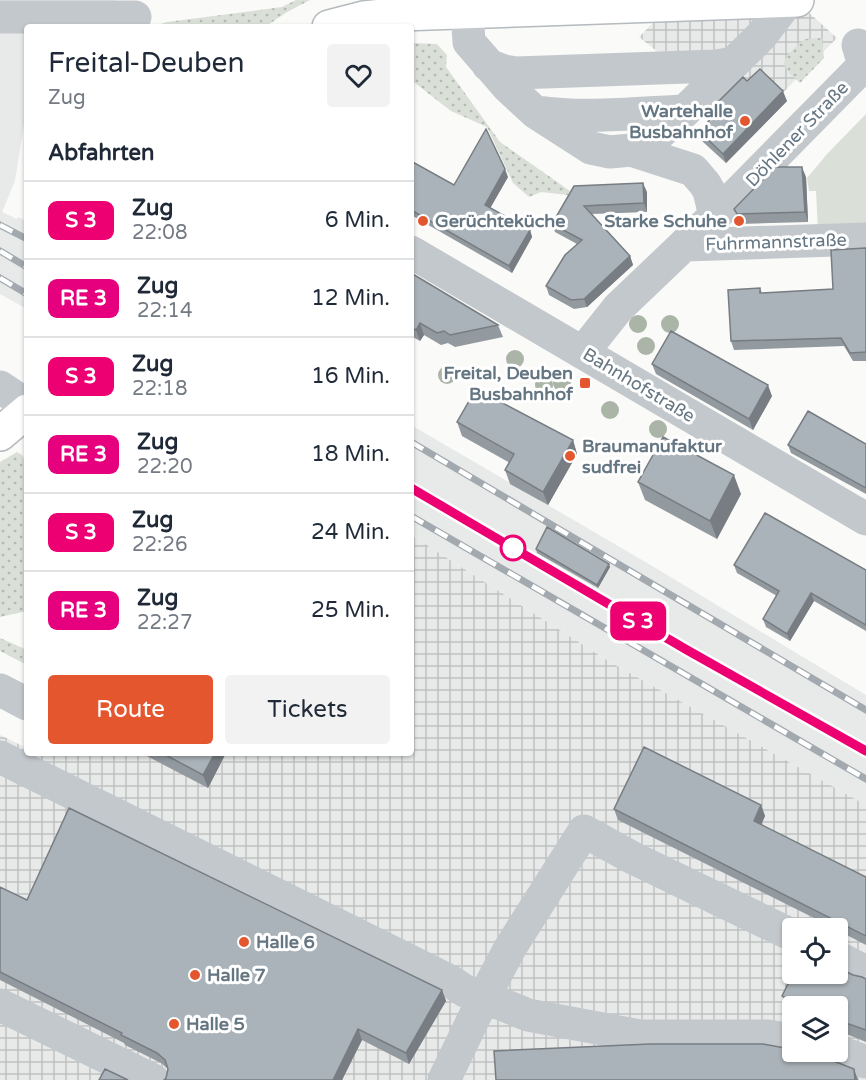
<!DOCTYPE html>
<html lang="de">
<head>
<meta charset="utf-8">
<style>
  :root { --surface:#fff; --page:#f2f2f3; --text:#1f2937; --muted:#747a83; --line:#e0e1e3; --accent:#e4572e }
  body { margin:0; font-family:"Varela Round",sans-serif; background:var(--page); color:var(--text); height:100vh; display:flex; flex-direction:column; font-size:22px; white-space:nowrap }
  * { box-sizing:border-box; margin:0 }
  p { font-size:20px; color:var(--muted) }
  .icon { flex:none; width:33px; height:33px; fill:none; stroke:currentColor; stroke-width:2; stroke-linecap:round; stroke-linejoin:round }
  .map { position:relative; flex:1; overflow:hidden }
  .details { position:absolute; left:24px; top:24px; width:390px; height:732px; display:flex; flex-direction:column; background:var(--surface); border-radius:6px; box-shadow:0 2px 4px #0004 }
  .details>* { flex:none }
  .badge { padding:0 12px; border-radius:9px; font-size:21px; line-height:39px }
  .controls { position:absolute; left:782px; top:918px; display:grid; gap:12px }
  .controls a { display:grid; place-items:center; width:66px; height:66px; border-radius:6px; background:var(--surface); box-shadow:0 2px 4px #0004; font-size:30px }
  .map>.badge { position:absolute; translate:-50% -50%; box-shadow:0 0 0 3px #fff }
  h2 { padding:0 24px; font-size:22px; line-height:54px }
  .round { display:grid; place-items:center; flex:none; width:63px; height:63px; border-radius:6px; background:var(--page) }
  .headline { display:flex; align-items:center; justify-content:space-between; height:102px; padding:0 24px }
  h1 { font-size:28px; font-weight:600; line-height:45px }
  .button { display:flex; gap:12px; margin-top:auto; padding:12px 24px }
  .button a { flex:1; height:69px; border-radius:6px; background:var(--accent); color:#fff; font-size:24px; font-weight:600; line-height:69px; text-align:center }
  .button a+a { background:var(--page); color:var(--text) }
  ul { padding:0; list-style:none }
  li { display:flex; align-items:center; gap:18px; height:78px; padding:0 24px; border-top:2px solid var(--line) }
  li div { flex:1 }
  li b { display:block; font-size:22px }
  li em { font-style:normal }
  li .badge { min-width:66px; font-weight:700; text-align:center }
  .map>svg:first-child { display:block }
  .built { fill:#e8e9e9 }
  .industrial { fill:url(#industrial-grid); fill-rule:evenodd }
  .grass { fill:url(#grass-dots) }
  .park { fill:#dadfd7 }
  .lines { fill:none; stroke-linecap:round; stroke-linejoin:round }
  .major-casing { stroke:#b5babe; stroke-width:36 }
  .minor { stroke:#c3c8cc; stroke-width:33 }
  .major { stroke:#fff; stroke-width:33 }
  .rail-casing { stroke:#a2aab0; stroke-width:7 }
  .rail { stroke:#fff; stroke-width:4.5; stroke-dasharray:14; stroke-linecap:butt }
  .tree { fill:#aab4a7 }
  .wall { fill:#929a9f }
  .shaded-wall { fill:#777d82 }
  .building { fill:#aab3b9; stroke:#777d82; stroke-width:1.5 }
  .line-casing { stroke:#fff; stroke-width:14 }
  .line { stroke:#ed0172; stroke-width:9 }
  .poi-dot { fill:#e4572e; stroke:#fff; stroke-width:2 }
  .stop-dot { fill:#fff; stroke:#ed0172; stroke-width:3 }
  .labels { text-anchor:middle; dominant-baseline:central; stroke-width:6; stroke-linejoin:round; paint-order:stroke }
  .poi-label { font-size:18px; font-weight:bold; fill:#657683; stroke:#fff; text-anchor:start }
  .street-label { font-size:18px; fill:#657683; stroke:#fff }
</style>
</head>
<body>
<div class="map">
<svg width="866" height="1080" viewBox="0 0 866 1080">
  <defs>
    <pattern id="industrial-grid" width="8" height="8" patternUnits="userSpaceOnUse" patternTransform="scale(1.5)"><rect width="8" height="8" fill="#e8e9e9"/><path d="M0 4h8M4 0v8" fill="none" stroke="#c0c1c2"/></pattern>
    <pattern id="grass-dots" width="8" height="8" patternUnits="userSpaceOnUse" patternTransform="scale(1.5)"><rect width="8" height="8" fill="#dadfd7"/><path d="M2 2h.1M6 6h.1" fill="none" stroke="#b4b9b4" stroke-width="1.8" stroke-linecap="round"/></pattern>
  </defs>
  <rect width="100%" height="100%" fill="#fafaf8"/>
  <path class="built" d="M0,0H116V27H27V105L15,181L2,212L17,219L18,217L27,221V309L0,294Z
    M411,425L654,567L866,695V805L610,662L411,535Z"/>
  <path class="industrial" d="M676,0H795L837,38L750,126L639,37Z
    M411,535L610,662L866,805V1080H0V735L27,748V753H411ZM792,928H837V974H792ZM792,1006H837V1052H792Z"/>
  <path class="grass" d="M296,0H310L287,12L265,27H157V25L167,22L282,7Z
    M822,38L824,58L800,83C775,61 783,60 804,39Z
    M411,43L437,44L447,55L446,67L449,71L500,142L570,191L568,195L541,192L529,197L513,183L487,127L451,111L411,80Z
    M17,452L23,456L27,471V611L0,617V462Z
    M0,638L27,650V665L0,651Z"/>
  <path class="park" d="M866,114V228L818,231L816,191H809L807,178L828,153Z"/>
  <g class="lines">
    <g class="major-casing">
      <path id="major" d="M329,27L364,18L401,14L797,0
        M0,434L27,411"/>
    </g>
    <path class="minor" d="M467,11L469,42L508,87L535,112L591,148L610,152L631,150L655,137L685,111L761,36L788,1
      M0,17H135
      M488,65L504,71L516,73L716,66L734,63
      M537,112C586,119 636,113 685,111
      M631,150L693,170L705,184L709,191L715,216
      M685,245L866,239
      M411,252L866,519
      M583,352L618,308L727,204L864,65L858,45
      M0,387L27,405
      M0,690L27,704
      M0,757L450,981L465,991L484,997L510,948L584,831L633,858L792,935
      M837,957L866,972
      M0,1005L153,1080
      M837,1051L866,1062
      M444,1080L484,997L528,1015L640,1036H768L792,1040"/>
    <use href="#major" class="major"/>
    <g class="rail-casing">
      <path id="rail" d="M0,225L27,239
        M0,251L27,267
        M0,278L27,294
        M411,442L866,710
        M411,488L705,660L866,751
        M411,516L866,779"/>
    </g>
    <use href="#rail" class="rail"/>
  </g>
  <g class="tree">
    <circle cx="638" cy="324" r="9"/>
    <circle cx="670" cy="324" r="9"/>
    <circle cx="646" cy="346" r="9"/>
    <circle cx="515" cy="359" r="9"/>
    <circle cx="447" cy="375" r="9"/>
    <circle cx="562" cy="383" r="9"/>
    <circle cx="544" cy="385" r="9"/>
    <circle cx="610" cy="410" r="9"/>
    <circle cx="658" cy="429" r="9"/>
  </g>
  <path class="wall" d="M747,81L787,101L726,163L702,141L699,131L713,117L710,110Z
    M411,161L454,185L508,177L490,208L530,230L532,237L512,273L411,215Z
    M806,177L808,222L740,224L734,209Z
    M574,186L647,192V212L592,214L630,256L633,265L587,307L574,309L549,295L546,286L577,244L555,232L552,224Z
    M866,248V361H853L844,346L734,350L731,341L760,288L762,293L833,289L864,249Z
    M411,273L498,325L503,337L455,347L448,343L441,345L424,335L420,341L411,336Z
    M652,364L772,396L753,430L656,374Z
    M457,422L573,440L577,454L548,505L510,484L505,470L510,463L462,436Z
    M866,444V494L791,453L788,445Z
    M638,482L741,494L717,539L645,500Z
    M536,549L610,567L598,588L537,553Z
    M734,565L866,570V631L814,601L790,641L766,627L763,619L777,596L737,573Z
    M141,753H226L208,788Z
    M761,805L765,816L761,825L866,877V945L837,930V928H834L618,820L614,809Z
    M0,887L27,900L442,990L446,1001L409,1064L362,1040L342,1080H164L166,1078L168,1069L161,1063L125,1045L124,1043L0,980Z
    M853,975L866,979V1042L844,1033H837V1006H792V1012L787,1009L782,996Z"/>
  <path class="shaded-wall" d="M783,91L787,101L726,163L723,154Z
    M802,167L806,177L808,222L805,212Z
    M505,169L508,177L488,212L485,205Z
    M643,183L647,192V212L644,203Z
    M530,230L532,237L512,273L509,266Z
    M630,256L633,265L587,307L584,299Z
    M420,323L424,335L420,341L416,330Z
    M768,385L772,396L753,430L749,419Z
    M573,440L577,454L548,505L543,492Z
    M734,475L741,494L717,539L710,521Z
    M609,564L610,567L598,588L597,585Z
    M811,593L814,601L790,641L787,634Z
    M215,753H226L208,788L203,775Z
    M761,805L765,816L758,832L754,821Z
    M442,990L446,1001L409,1064L406,1053Z
    M358,1029L362,1040L342,1080H333Z
    M854,1069L858,1080H855Z"/>
  <path class="building" d="M760,69L783,91L723,154L699,131L715,114L710,110L743,77L747,81Z
    M486,129L505,169L485,205L530,230L509,266L411,210V161L454,185Z
    M775,167H802L805,212L737,214L734,209Z
    M643,183L644,203L584,206L630,256L584,299L571,300L546,286L565,255L582,240L552,224L574,186Z
    M866,248V352L850,353L841,338L731,341L728,290L760,288V293L833,289L831,250Z
    M411,273L498,325L450,335L444,331L437,333L420,323L416,330L411,327Z
    M671,331L768,385L749,419L652,364Z
    M476,389L573,440L543,492L505,470L514,454L457,422Z
    M808,411L866,444V488L788,445Z
    M663,437L734,475L710,521L638,482Z
    M765,513L866,570V625L811,593L787,634L763,619L779,591L734,565Z
    M547,527L609,564L597,585L536,549Z
    M644,747L761,805L754,821L866,877V936L614,809Z
    M162,753H215L203,775Z
    M69,808L442,990L406,1053L358,1029L333,1080H164L166,1078L168,1069L165,1060L157,1053L121,1035L122,1033L0,972V887L27,900Z
    M837,967L853,975L862,977L866,979V1030L837,1020V1006H804L782,996L793,974H837Z
    M650,1044H763L785,1048H792V1052H818L826,1058L854,1069L855,1080H496L494,1051Z
    M105,1069L128,1080H99Z"/>
  <g class="lines">
    <g class="line-casing">
      <path id="line" d="M411,488L687,650L866,751"/>
    </g>
    <use href="#line" class="line"/>
  </g>
  <g class="poi-dot">
    <circle cx="745" cy="121" r="6"/>
    <circle cx="423" cy="221" r="6"/>
    <circle cx="739" cy="221" r="6"/>
    <rect x="579" y="377" width="12" height="12" rx="3"/>
    <circle cx="570" cy="456" r="6"/>
    <circle cx="244" cy="942" r="6"/>
    <circle cx="195" cy="975" r="6"/>
    <circle cx="174" cy="1024" r="6"/>
  </g>
  <circle class="stop-dot" cx="513" cy="548" r="12"/>
  <g class="labels">
    <g class="poi-label">
      <text x="733" y="111" text-anchor="end">Wartehalle<tspan x="733" dy="21">Busbahnhof</tspan></text>
      <text x="435" y="221">Gerüchteküche</text>
      <text x="727" y="221" text-anchor="end">Starke Schuhe</text>
      <text x="573" y="373" text-anchor="end">Freital, Deuben<tspan x="573" dy="21">Busbahnhof</tspan></text>
      <text x="582" y="446">Braumanufaktur<tspan x="582" dy="21">sudfrei</tspan></text>
      <text x="256" y="942">Halle 6</text>
      <text x="207" y="975">Halle 7</text>
      <text x="186" y="1024">Halle 5</text>
    </g>
    <g class="street-label">
      <text transform="translate(797 134) rotate(-46)">Döhlener Straße</text>
      <text transform="translate(776 242) rotate(-2)">Fuhrmannstraße</text>
      <text transform="translate(639 385) rotate(31)">Bahnhofstraße</text>
    </g>
  </g>
</svg>
<div class="controls">
<a><svg class="icon" aria-label="locate" viewBox="0 0 24 24"><circle cx="12" cy="12" r="6"/><path d="M12 2v4M12 18v4M2 12h4M18 12h4"/></svg></a>
<a><svg class="icon" aria-label="layers" viewBox="0 0 24 24"><path d="M12 4l9 5-9 5-9-5zM3 14l9 5 9-5"/></svg></a>
</div>
<b class="badge" style="left:638px;top:621px;background:#ed0172;color:#fff">S 3</b>
<section class="details">
<div class="headline"><div><h1>Freital-Deuben</h1><p>Zug</p></div><a class="round"><svg class="icon" aria-label="heart" viewBox="0 0 24 24"><path d="M12 20l-8-8c-3-5 5-10 8-4 3-6 11-1 8 4z"/></svg></a></div>
<h2>Abfahrten</h2>
<ul>
<li><span class="badge" style="background:#ed0172;color:#fff">S 3</span><div><b>Zug</b><p>22:08</p></div><em>6 Min.</em></li>
<li><span class="badge" style="background:#e6007e;color:#fff">RE 3</span><div><b>Zug</b><p>22:14</p></div><em>12 Min.</em></li>
<li><span class="badge" style="background:#ed0172;color:#fff">S 3</span><div><b>Zug</b><p>22:18</p></div><em>16 Min.</em></li>
<li><span class="badge" style="background:#e6007e;color:#fff">RE 3</span><div><b>Zug</b><p>22:20</p></div><em>18 Min.</em></li>
<li><span class="badge" style="background:#ed0172;color:#fff">S 3</span><div><b>Zug</b><p>22:26</p></div><em>24 Min.</em></li>
<li><span class="badge" style="background:#e6007e;color:#fff">RE 3</span><div><b>Zug</b><p>22:27</p></div><em>25 Min.</em></li>
</ul>
<div class="button"><a>Route</a><a>Tickets</a></div>
</section>
</div>
</body>
</html>
